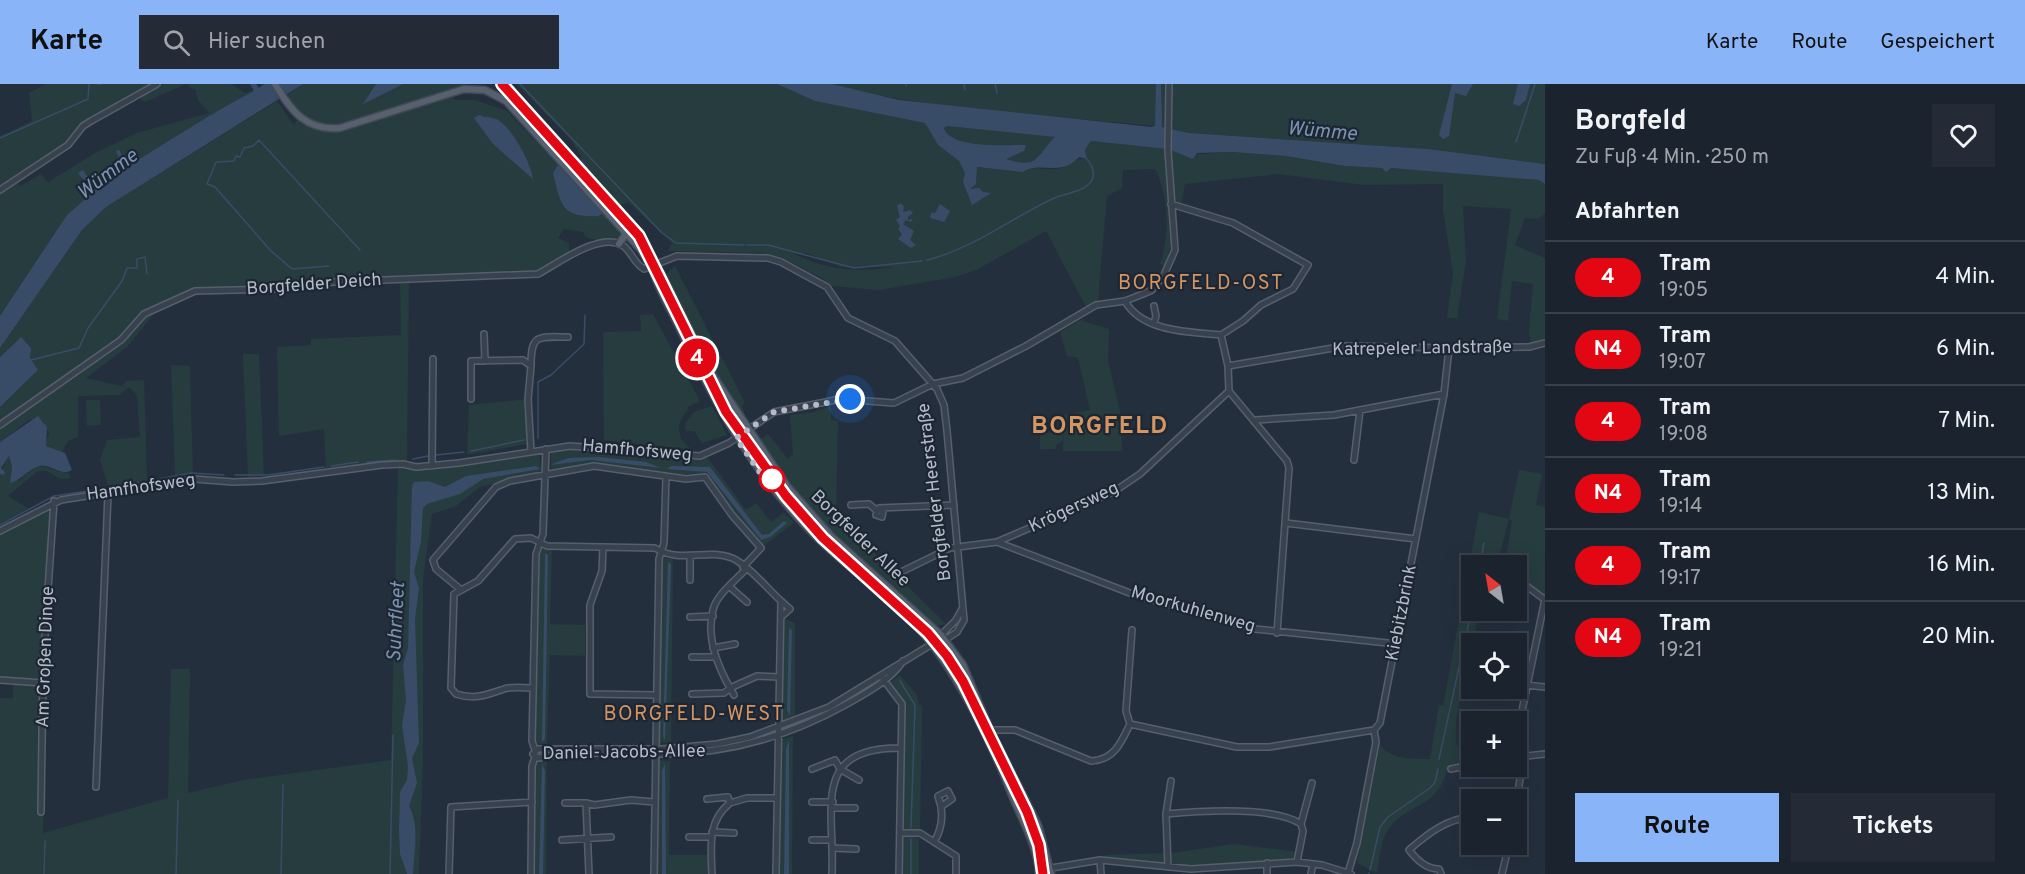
<!DOCTYPE html>
<html lang="de">
<head>
<meta charset="utf-8">
<style>
  :root { --surface:#1b232e; --page:#242b36; --text:#f1f3f6; --muted:#a0a4aa; --line:#39404a; --accent:#8ab4f8 }
  body { margin:0; font-family:Overpass,sans-serif; background:var(--page); color:var(--text); height:100vh; display:flex; flex-direction:column; font-size:22px; white-space:nowrap }
  * { box-sizing:border-box; margin:0 }
  p { font-size:20px; color:var(--muted) }
  .icon { flex:none; width:33px; height:33px; fill:none; stroke:currentColor; stroke-width:2; stroke-linecap:round; stroke-linejoin:round }
  .map { position:relative; flex:1; overflow:hidden }
  .details { display:flex; flex-direction:column; background:var(--surface); width:480px }
  .details>* { flex:none }
  .badge { padding:0 12px; border-radius:20px; font-size:21px; line-height:39px }
  .needle { width:39px; rotate:329deg }
  .controls { position:absolute; left:1461px; top:471px; display:grid; gap:12px }
  .controls a { display:grid; place-items:center; width:66px; height:66px; border-radius:0px; background:var(--surface); box-shadow:0 6px 24px #0002,0 0 0 2px var(--line); font-size:30px }
  .you { position:absolute; width:30px; height:30px; margin:-15px; border:4px solid #fff; border-radius:50%; background:#1a73e8; box-shadow:0 0 0 9px #1a73e833 }
  .map>.badge { position:absolute; translate:-50% -50%; box-shadow:0 0 0 3px #fff }
  h2 { padding:0 30px; font-size:22px; line-height:54px }
  .round { display:grid; place-items:center; flex:none; width:63px; height:63px; border-radius:0px; background:var(--page) }
  .overview { display:flex; align-items:center; justify-content:space-between; height:102px; padding:0 30px }
  h1 { font-size:28px; font-weight:700; line-height:45px }
  .primary-button { display:flex; gap:12px; margin-top:auto; padding:12px 30px }
  .primary-button a { flex:1; height:69px; border-radius:0px; background:var(--accent); color:#111; font-size:24px; font-weight:700; line-height:69px; text-align:center }
  .primary-button a+a { background:var(--page); color:var(--text) }
  ul { padding:0; list-style:none }
  li { display:flex; align-items:center; gap:18px; height:72px; padding:0 30px; border-top:2px solid var(--line) }
  li div { flex:1 }
  li b { display:block; font-size:22px }
  li em { font-style:normal }
  li .badge { min-width:66px; font-weight:700; text-align:center }
  header { display:flex; align-items:center; gap:36px; box-sizing:border-box; height:84px; padding:0 30px; background:var(--accent); color:#111 }
  header strong { font-size:28px }
  nav { display:flex; gap:33px; margin-inline-start:auto; font-size:21px }
  .search { width:420px; height:54px; background:var(--page); display:flex; align-items:center; gap:15px; box-sizing:border-box; padding:0 21px; border-radius:0px; color:var(--muted); font-size:22px }
  main { display:flex; flex:1; min-height:0 }
  .map>svg:first-child { display:block }
  .green { fill:#263c3f; fill-rule:evenodd }
  .water { fill:#394c67; fill-rule:evenodd }
  .pier { fill:#242f3e }
  .lines { fill:none; stroke-linecap:round; stroke-linejoin:round }
  .stream { stroke:#394c67; stroke-width:1.5 }
  .minor-casing { stroke:#565f6c; stroke-width:8 }
  .major-casing { stroke:#414a57; stroke-width:9 }
  .minor { stroke:#38414e; stroke-width:5 }
  .major { stroke:#56606e; stroke-width:6 }
  .tram { stroke:#5a6575; stroke-width:1.5 }
  .line-casing { stroke:#fff; stroke-width:14 }
  .line { stroke:#e30613; stroke-width:9 }
  .walk { stroke:#b4bcc9; stroke-width:6; stroke-dasharray:0 10.8 }
  .stop-dot { fill:#fff; stroke:#e30613; stroke-width:3 }
  .labels { text-anchor:middle; dominant-baseline:central; stroke-width:4.5; stroke-linejoin:round; paint-order:stroke }
  .street-label { font-size:18px; fill:#b4bcc9; stroke:#1d2633 }
  .water-label { font-size:20px; font-style:italic; fill:#7c92b1; stroke:#1d2633 }
  .neighbourhood-label { font-size:20px; letter-spacing:1.5px; fill:#d59563; stroke:#1d2633 }
  .district-label { font-size:24px; font-weight:bold; letter-spacing:1.5px; fill:#d59563; stroke:#1d2633 }
</style>
</head>
<body>
<header>
<strong>Karte</strong>
<div class="search"><svg class="icon" aria-label="search" viewBox="0 0 24 24"><circle cx="10" cy="10" r="6"/><path d="M15 15l6 6"/></svg>Hier suchen</div>
<nav><a>Karte</a><a>Route</a><a>Gespeichert</a></nav>
</header>
<main>
<div class="map">
<svg width="1545" height="790" viewBox="0 0 1545 790">
  <rect width="100%" height="100%" fill="#242f3e"/>
  <path class="green" d="M46,0H154L88,34L68,57L37,80L0,101V52L32,37L29,9Z
    M163,0H231L245,9L259,4L262,0H286L98,119L0,247V109L18,99L20,102L41,90L48,98L95,69L137,49L209,29L198,16L196,7L186,0L145,18L138,14L118,27L91,39Z
    M303,0H468L451,5L454,16H475L507,27L556,79L582,73L572,57L517,0H777L815,17L925,39L938,61L959,77L965,89L964,98L972,121L983,108L970,105L976,99L977,83L1023,88C1034,80 1049,88 1061,84C1072,81 1075,73 1087,75L1085,66L1091,57L1165,64L1172,157L1165,182L1160,180C1170,151 1169,112 1155,85L1123,86L1122,104L1107,112L1098,217L1086,223L1046,147L978,185L956,193L879,206L832,202L820,193L786,176L764,169L668,167L672,159L628,118L603,130L620,150L618,156L600,157L585,153L583,148L564,145L558,154L569,159V169L539,187L341,195L271,204L194,205L162,220L127,263L86,294L122,302L126,297L144,296L147,396L109,405L100,376L107,356L140,353L137,311L129,303L119,311L78,312V353L68,357L62,368L46,362L45,359L49,350L43,336H29L0,358V323L26,298L33,282L16,257L0,273V264L82,146L106,123L277,17L294,41L297,36C314,50 332,49 353,45L350,38C321,45 301,36 287,11ZM806,169L841,183H894C858,189 826,186 794,170Z
    M832,0H1545V80L1428,65L1189,49L1173,45V37L1166,39V43C1057,31 937,29 832,0Z
    M947,42L1056,53C1032,74 1041,86 1005,75L1024,67L1025,61C1006,61 950,65 944,44Z
    M1172,66L1187,71L1233,68L1286,72L1345,82L1453,87L1539,96L1545,100V130L1537,135L1525,134L1515,161L1545,174V254L1531,260L1529,247L1533,200L1512,197L1508,237L1497,235L1511,125L1463,122L1466,177L1457,234H1447L1453,189L1443,126V100L1364,101L1278,90L1185,100L1181,120L1174,118Z
    M675,182L745,319L742,322L745,331C722,316 679,220 665,191Z
    M400,198H409L407,378L326,384L324,345L279,352L277,263L311,261V255L401,251Z
    M653,230L700,317L687,323L688,326C675,339 676,356 693,366L604,356L603,248L641,247L640,231Z
    M1080,236L1109,245L1108,276L1120,328L1122,367H1063L1064,331L1090,326L1078,274L1067,272L1060,248Z
    M243,270H259L264,392L248,393Z
    M171,281L190,282L193,390L175,391Z
    M527,315V360L467,371L469,321Z
    M86,316H100L101,341L87,342Z
    M712,322L727,351L702,359L694,347H686L685,340L694,328Z
    M831,322V336L838,337L836,431L946,540L935,542L829,446L796,408L759,357L768,350L788,375L793,370L790,331L813,328Z
    M1063,348V357L1057,360L1055,365H1040V349Z
    M570,364L683,375L707,373L746,426L756,419L771,438L784,428L794,439L762,463L705,389C653,396 603,374 551,388V369Z
    M539,369L541,388L480,403L456,422L432,430L423,495V676L419,790H0V614H13V594L0,593V450L55,420L43,749L168,714L171,585H190L188,709L243,696L391,676L398,383C406,382 417,386 430,385C466,382 502,375 539,369Z
    M9,371L12,382L10,392L19,397C46,372 41,386 69,389L71,394L60,395L47,387H38L8,412L29,425L0,442V390Z
    M1519,386L1542,390L1536,421L1545,423V510L1542,511L1517,491L1516,482L1505,481L1512,436L1509,435L1497,481L1472,482V526L1479,527L1456,636V660L1466,665L1467,662L1471,664V679L1448,684C1435,727 1413,716 1390,743C1380,754 1380,775 1377,789L1357,779L1380,661C1392,676 1412,675 1430,675L1439,621L1443,622L1479,428L1509,435Z
    M543,465H552L550,540L585,541V572L550,571L547,660H541L535,657L538,470Z
    M665,474L673,475L671,659H658L661,476Z
    M783,534L795,539V632L782,637Z
    M900,591L917,611L919,621H922L920,746H906L902,742L904,620L889,599Z
    M966,593L1035,738L1046,773L1040,775L1010,699L959,597Z
    M793,652L792,790H778L780,656Z
    M657,676L670,677L669,771H709V790H655Z
    M539,677H547L546,790H532L534,681Z
    M906,752L919,754V790H901L902,755Z
    M1234,760L1298,768L1295,774L1229,781H1173L1171,769Z
    M1168,769L1164,780L1106,774V771Z"/>
  <path class="water" d="M250,0H256L259,4L265,0H303L106,123L82,146L0,264V232L67,131L91,110L92,106L78,89L83,86L96,106L124,84L116,67L119,66L128,82C170,57 211,29 254,7Z
    M376,0H403L363,20Z
    M777,0H832L899,16L1151,43L1155,42L1156,0H1161L1162,43L1189,49L1428,65L1545,80V100L1539,96L1391,84L1386,88L1382,84L1345,82L1286,72L1233,68L1197,69L1193,75L1168,65L1091,57L1085,66L1087,75L1079,73C1060,94 1040,76 1023,88L977,83L976,100L970,105L979,104L983,108L991,109L972,121L963,98L965,89L959,77L938,61L925,39L815,17ZM947,42L1055,53C1034,74 1039,85 1006,75L1024,67L1026,61C1007,61 950,65 944,44Z
    M1452,0H1473L1466,12L1455,9L1449,52L1443,55L1439,51Z
    M1518,0H1530L1526,16L1519,22L1513,20Z
    M479,31C485,34 494,33 498,36C512,44 531,79 533,95L493,60L474,34Z
    M582,76L601,100L608,123L599,132C561,134 561,121 553,89L558,81Z
    M900,119L904,122L903,128L910,126L913,129L908,133V136L913,135L911,138L906,136L903,140L914,147L910,156L916,161L911,164L898,155L902,150L898,145L900,142L896,136L900,133L897,122Z
    M940,120L950,127L944,138L930,134L931,129H935Z
    M21,253L31,264L30,274L38,286L0,323V273Z
    M38,332L47,343L46,362L65,369L72,386C60,393 53,380 40,382C28,385 22,396 10,399L12,382L9,372L1,384L5,388L4,391L0,390V358Z
    M599,373L646,378L661,384L591,376L550,381L568,374Z
    M536,382L540,385L483,395L460,410L427,420L423,424L421,458L414,488L419,504L415,535L419,659L412,674L417,699L409,722C420,742 414,768 413,790H407L400,770L399,746L400,708L407,696L408,682L402,641L406,616L403,581L408,564L412,402L414,398L428,397L445,403L466,392Z
    M671,382L710,383L762,451L769,450L784,437L787,439L770,453L761,456L707,388L667,385Z
    M545,469L548,471L545,655L542,658Z
    M668,478L671,480L665,656L663,652Z
    M789,544L792,546L790,632L787,626Z
    M789,656V790H784L786,665Z
    M542,680L545,687L543,790H539Z
    M665,680L666,790H662V686Z"/>
  <path class="pier" d="M579,74L605,103L611,123L604,131L556,79Z"/>
  <g class="lines">
    <path class="stream" d="M96,0H102
      M520,0L662,149L676,159L744,161
      M906,0V2
      M964,0L965,6
      M995,0L997,9
      M0,54L88,15L89,0
      M1516,58L1535,0
      M747,161H768L854,184L922,177
      M927,176C972,165 1010,135 1052,115C1063,110 1082,108 1090,99C1097,90 1092,81 1086,74
      M329,182L292,185L270,166L215,103L207,100L216,78L234,77L236,72L240,73L244,64L253,62L259,56L360,166
      M31,276L79,264L88,244L122,197L127,184H137V175L145,173L147,190
      M538,354V298L551,291L584,260L585,231
      M471,367L524,356
      M436,371L464,368
      M413,375L428,372
      M367,378L396,376
      M331,382L358,378
      M235,391H268L324,383
      M111,404L191,389L224,391
      M0,441L54,412L102,405
      M1480,482L1484,459
      M900,597L915,621L911,744
      M1439,675L1472,524
      M1370,786L1380,743L1388,733L1430,704L1435,698L1438,685
      M44,790L45,757
      M176,790L178,716
      M281,790L283,701
      M390,790L393,651
      M911,790V755
      M1369,790V789"/>
    <g class="minor-casing">
      <path id="minor" d="M0,106L68,61L83,42L91,37L157,0
        M1171,120L1233,139L1308,181L1293,205L1261,221L1243,237L1221,251
        M1125,217C1142,248 1190,248 1221,251L1228,282L1229,307L1287,377L1289,384L1277,549
        M1154,222L1156,232L1154,239
        M484,250L485,277
        M531,282C531,249 538,253 568,253
        M1228,282L1345,262L1449,264L1529,263L1545,259
        M471,315V277L523,276L531,282L528,315L531,368
        M1256,336L1334,331L1444,310
        M0,341L121,256L144,230L195,207L277,205L334,198L538,190C557,180 599,148 622,161C631,166 634,180 644,185L677,172L768,174L781,178L827,203L848,234L895,257L937,305L944,321L947,347L964,536L957,548L945,556
        M1354,376L1360,326
        M432,382L433,275
        M851,421L869,420L876,426
        M883,426L882,433L876,431L879,424L954,421
        M1286,439L1416,455
        M0,447L61,416L194,395L233,398L262,397L382,381L403,380L416,383L459,379L570,362L700,372L729,359L774,328L841,315L894,319L933,300L963,294L1026,262L1096,221L1125,217L1143,210L1152,206L1164,191L1175,166L1168,66L1169,0
        M997,458L1135,511L1255,545L1397,560
        M603,463L602,487L590,521V610L656,611
        M690,472V496
        M1499,480L1500,482
        M746,485C736,496 716,511 713,526C706,553 717,581 730,604L757,592L779,593
        M899,489L950,464L997,458L1115,407L1140,390L1229,307
        M1516,494L1544,515
        M730,503L747,518
        M460,505L436,485L433,476L496,403L510,397L594,382L686,395L705,393L732,431L761,464L743,483
        M781,517L790,525L781,533
        M690,533L713,532
        M941,551L956,536L962,525
        M713,564L735,560
        M692,573H715
        M903,577C891,596 865,610 845,621C789,652 726,670 662,670C622,671 577,665 538,674L533,670L538,665H662L717,660L750,653L829,623L932,560
        M883,595L902,620L899,790
        M0,596L43,599
        M1526,601L1545,603
        M533,604C524,604 512,602 504,605C486,611 475,616 456,610L451,604L454,510L478,497L515,455L531,454L547,462L655,464C680,480 707,464 732,474C747,480 768,505 781,517L776,790
        M692,610L724,609L730,604L734,611
        M1130,640L1237,663H1269L1374,646
        M1130,640L1126,627L1132,546
        M990,646H1015L1091,677C1114,676 1121,659 1130,640
        M1374,646L1380,639L1444,310L1449,264
        M1516,656L1545,515
        M535,666L532,657L536,470L543,450L546,365
        M1516,666L1521,689L1516,720
        M1517,673L1545,670
        M812,685L835,676L840,685L859,696
        M1451,685L1472,681
        M96,703L108,410
        M707,715L728,713L730,719L747,714H777
        M812,718H833
        M565,719H586L589,790
        M586,719L594,721L631,716L654,718
        M833,724H855
        M41,728L43,580L54,417
        M1166,730C1199,727 1273,722 1301,740
        M712,748L734,749
        M900,749H920L956,772V790
        M689,753H712
        M562,756L611,753
        M812,756H832
        M934,758C943,743 944,728 938,712L948,707L952,715L942,722
        M832,764L856,765
        M1100,776L1101,790
        M1297,778L1303,747L1301,740L1312,699
        M1267,779V790
        M1168,783L1166,730L1171,697
        M1039,786L1100,776L1191,785L1297,778L1322,781L1351,790
        M1348,789L1357,759L1376,658L1374,646
        M449,790L451,723L532,718
        M531,790L532,682L535,673
        M654,790L659,475L664,459L666,393
        M712,790C711,763 707,737 730,719
        M832,790C835,725 810,663 901,664
        M1311,790L1313,780
        M1441,790L1439,785C1426,785 1417,776 1409,766C1427,750 1448,734 1472,733
        M1502,790L1509,760"/>
    </g>
    <g class="major-casing">
      <path id="major" d="M275,0C291,27 306,47 340,44L464,5L485,6L506,17L641,166L652,183C657,204 671,225 680,245C718,326 760,401 826,462C858,492 899,519 927,554C960,595 992,659 1011,709C1021,734 1038,762 1039,790
        M619,160L627,148
        M653,183L661,189L710,287L787,402L831,452L941,551L963,581L990,646L1038,741L1051,790"/>
    </g>
    <use href="#minor" class="minor"/>
    <use href="#major" class="major"/>
    <path class="tram" d="M502,0L639,152L726,328L786,413L823,454L928,549L947,572L963,597L1027,728L1039,761L1043,790"/>
  </g>
  <g class="lines">
    <g class="line-casing">
      <path id="line" d="M502,0L639,152L726,328L786,412L823,454L928,549L947,572L963,597L1027,728L1039,761L1043,790"/>
    </g>
    <use href="#line" class="line"/>
    <path class="walk" d="M772,395L768,400L736,354L774,328L850,315"/>
  </g>
  <circle class="stop-dot" cx="772" cy="395" r="12"/>
  <g class="labels">
    <g class="street-label">
      <text transform="translate(314 201) rotate(-4)">Borgfelder Deich</text>
      <text transform="translate(1422 265) rotate(-1)">Katrepeler Landstraße</text>
      <text transform="translate(637 367) rotate(5)">Hamfhofsweg</text>
      <text transform="translate(141 404) rotate(-8)">Hamfhofsweg</text>
      <text transform="translate(935 408) rotate(-97)">Borgfelder Heerstraße</text>
      <text transform="translate(1074 424) rotate(-25)">Krögersweg</text>
      <text transform="translate(860 455) rotate(44)">Borgfelder Allee</text>
      <text transform="translate(1193 526) rotate(16)">Moorkuhlenweg</text>
      <text transform="translate(1402 529) rotate(-79)">Kiebitzbrink</text>
      <text transform="translate(46 573) rotate(-88)">Am Großen Dinge</text>
      <text transform="translate(624 669) rotate(-1)">Daniel-Jacobs-Allee</text>
    </g>
    <g class="water-label">
      <text transform="translate(1322 48) rotate(5)">Wümme</text>
      <text transform="translate(108 91) rotate(-37)">Wümme</text>
      <text transform="translate(397 538) rotate(-87)">Suhrfleet</text>
    </g>
    <g class="neighbourhood-label">
      <text x="1201" y="200">BORGFELD-OST</text>
      <text x="694" y="631">BORGFELD-WEST</text>
    </g>
    <g class="district-label">
      <text x="1100" y="343">BORGFELD</text>
    </g>
  </g>
</svg>
<div class="controls">
<a><svg class="needle" viewBox="-14 -14 28 28"><path d="M0-13l5 13h-10z" fill="#e53935"/><path d="M0 13l5-13h-10z" fill="#a0a4aa"/></svg></a>
<a><svg class="icon" aria-label="locate" viewBox="0 0 24 24"><circle cx="12" cy="12" r="6"/><path d="M12 2v4M12 18v4M2 12h4M18 12h4"/></svg></a>
<a>+</a>
<a>−</a>
</div>
<div class="you" style="left:850px;top:315px"></div>
<b class="badge" style="left:697px;top:274px;background:#e30613;color:#fff">4</b>
</div>
<section class="details">
<div class="overview"><div><h1>Borgfeld</h1><p>Zu Fuß · 4 Min. · 250 m</p></div><a class="round"><svg class="icon" aria-label="heart" viewBox="0 0 24 24"><path d="M12 20l-8-8c-3-5 5-10 8-4 3-6 11-1 8 4z"/></svg></a></div>
<h2>Abfahrten</h2>
<ul>
<li><span class="badge" style="background:#e30613;color:#fff">4</span><div><b>Tram</b><p>19:05</p></div><em>4 Min.</em></li>
<li><span class="badge" style="background:#e30613;color:#fff">N4</span><div><b>Tram</b><p>19:07</p></div><em>6 Min.</em></li>
<li><span class="badge" style="background:#e30613;color:#fff">4</span><div><b>Tram</b><p>19:08</p></div><em>7 Min.</em></li>
<li><span class="badge" style="background:#e30613;color:#fff">N4</span><div><b>Tram</b><p>19:14</p></div><em>13 Min.</em></li>
<li><span class="badge" style="background:#e30613;color:#fff">4</span><div><b>Tram</b><p>19:17</p></div><em>16 Min.</em></li>
<li><span class="badge" style="background:#e30613;color:#fff">N4</span><div><b>Tram</b><p>19:21</p></div><em>20 Min.</em></li>
</ul>
<div class="primary-button"><a>Route</a><a>Tickets</a></div>
</section>
</main>
</body>
</html>
